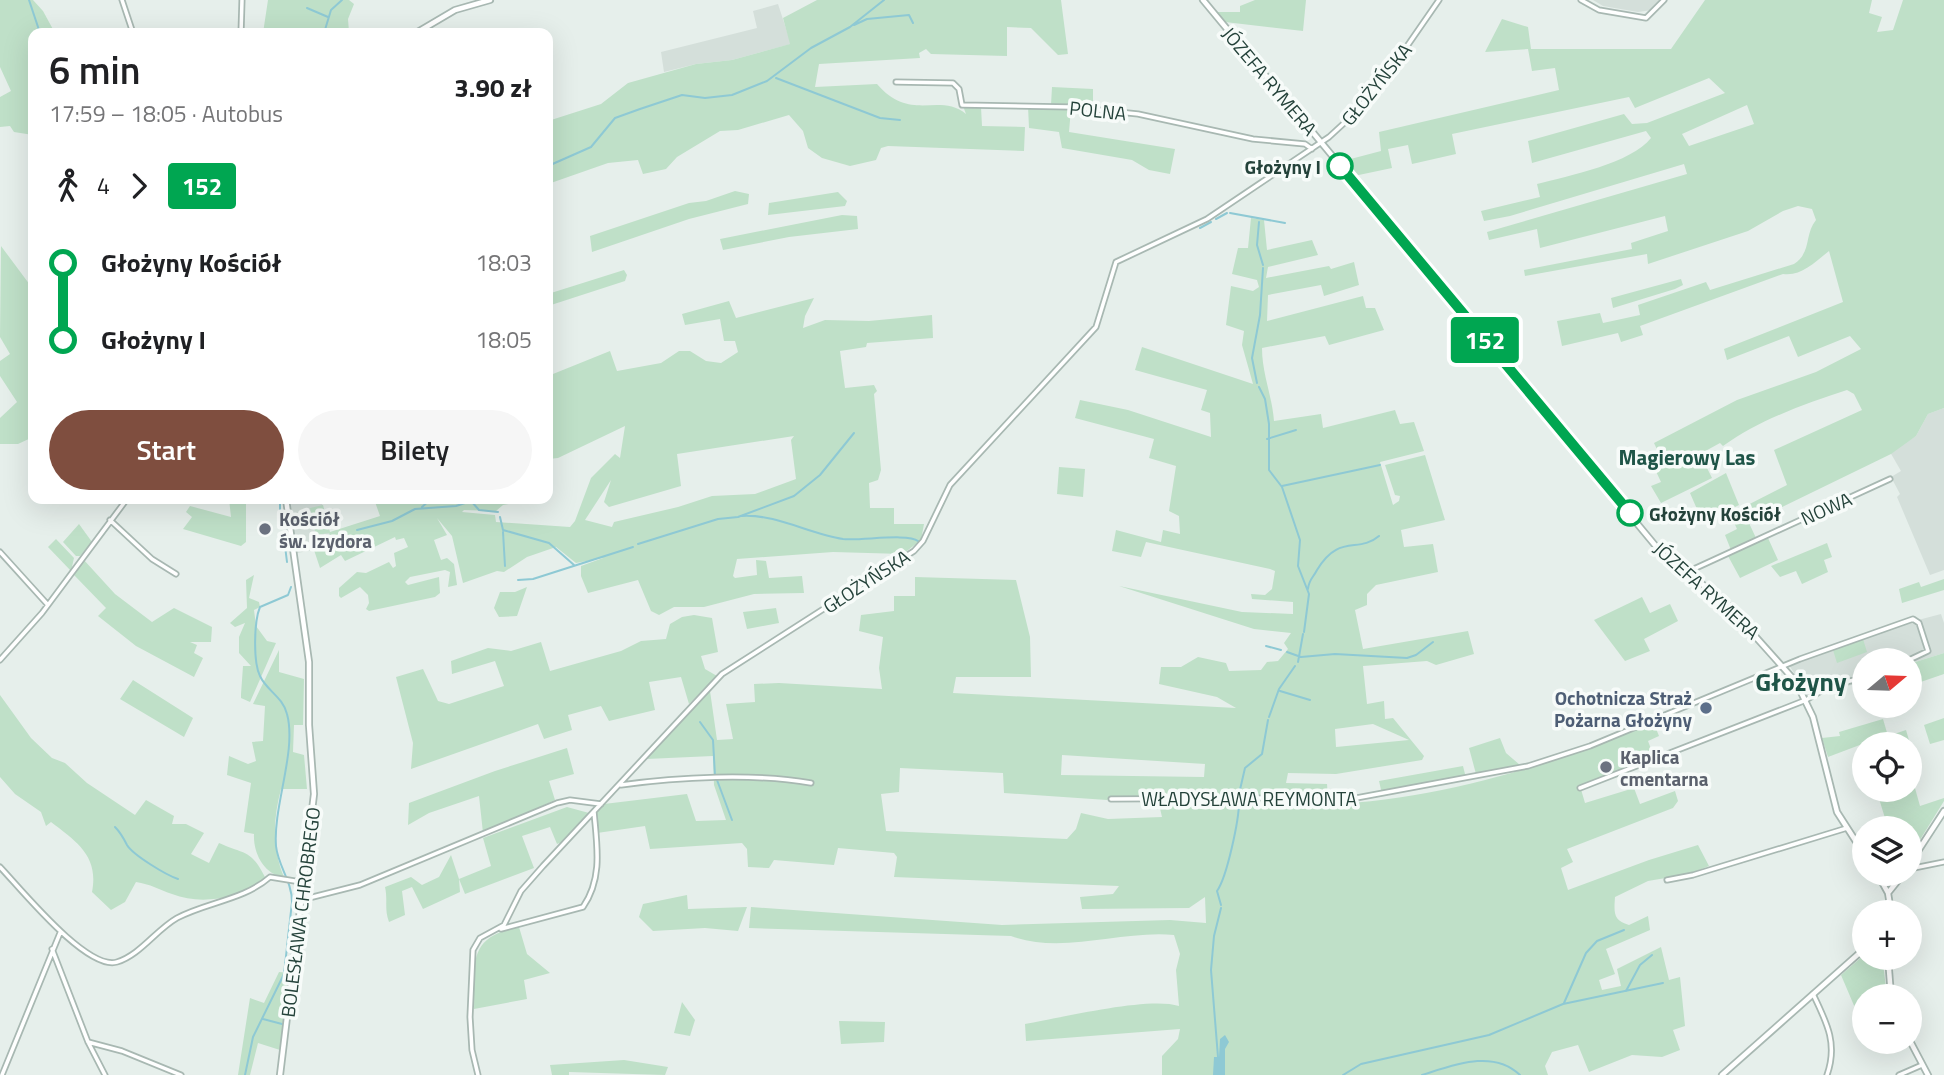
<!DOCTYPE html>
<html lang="pl">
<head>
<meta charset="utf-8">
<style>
  :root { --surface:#fff; --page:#f6f6f6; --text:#202124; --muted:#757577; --accent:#7f4e3f }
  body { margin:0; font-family:"Titillium Web",sans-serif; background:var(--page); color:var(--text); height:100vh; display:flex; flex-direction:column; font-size:26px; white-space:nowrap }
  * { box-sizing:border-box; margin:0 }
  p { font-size:23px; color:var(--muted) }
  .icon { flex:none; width:38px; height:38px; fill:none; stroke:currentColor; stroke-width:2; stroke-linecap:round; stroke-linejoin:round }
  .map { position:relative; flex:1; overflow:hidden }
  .side { position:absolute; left:28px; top:28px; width:525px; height:476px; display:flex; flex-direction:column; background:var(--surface); border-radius:14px; box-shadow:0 7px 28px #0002 }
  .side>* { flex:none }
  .badge { padding:0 14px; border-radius:5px; font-size:24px; line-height:46px }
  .needle { width:46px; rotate:71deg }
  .buttons { position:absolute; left:1852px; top:648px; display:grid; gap:14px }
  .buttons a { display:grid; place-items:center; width:70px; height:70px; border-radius:50%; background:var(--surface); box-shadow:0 7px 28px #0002; font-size:35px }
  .map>.badge { position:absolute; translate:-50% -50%; box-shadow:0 0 0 4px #fff }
  .legs { display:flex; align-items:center; gap:10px; height:77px; padding:0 21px; font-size:23px }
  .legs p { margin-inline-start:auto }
  .headline { display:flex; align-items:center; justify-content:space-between; height:119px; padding:0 21px }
  h1 { font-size:38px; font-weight:600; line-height:52px }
  .action { display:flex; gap:14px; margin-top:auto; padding:14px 21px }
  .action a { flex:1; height:80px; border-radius:42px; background:var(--accent); color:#fff; font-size:28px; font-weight:600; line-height:80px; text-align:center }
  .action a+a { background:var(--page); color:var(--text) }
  ul { padding:0 21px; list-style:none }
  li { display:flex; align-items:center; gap:24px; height:77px; font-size:26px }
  li i { display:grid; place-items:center; width:10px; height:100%; margin:0 9px; background:currentColor }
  li i::after { content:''; width:18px; height:18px; margin:-9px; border:5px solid; border-radius:50%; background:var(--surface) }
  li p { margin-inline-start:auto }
  li:first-child i { background:linear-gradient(#0000 50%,currentColor 0) }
  li:last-child i { background:linear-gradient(currentColor 50%,#0000 0) }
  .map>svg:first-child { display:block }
  .built { fill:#d4dfda }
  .green { fill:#bfe0c8; fill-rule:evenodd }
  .water { fill:#8ec9d4 }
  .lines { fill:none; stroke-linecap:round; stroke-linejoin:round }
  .stream { stroke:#8ec9d4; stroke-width:2 }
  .minor-casing { stroke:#a8b8b2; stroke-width:7 }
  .tertiary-casing { stroke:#a8b8b2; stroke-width:8 }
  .minor { stroke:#fff; stroke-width:3.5 }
  .tertiary { stroke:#fff; stroke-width:4.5 }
  .line-1-casing { stroke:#fff; stroke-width:16 }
  .line-1 { stroke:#00a651; stroke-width:10 }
  .stop-1-dot { fill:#fff; stroke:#00a651; stroke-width:3.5 }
  .worship-dot { fill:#6b7280; stroke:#f7fbf9; stroke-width:2.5 }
  .service-dot { fill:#5c6f8a; stroke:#f7fbf9; stroke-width:2.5 }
  .labels { text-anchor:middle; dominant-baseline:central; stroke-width:7; stroke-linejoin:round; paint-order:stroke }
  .street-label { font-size:19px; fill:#24423a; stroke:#f7fbf9 }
  .stop-label { font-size:19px; font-weight:bold; fill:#24423a; stroke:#f7fbf9; text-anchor:end }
  .worship-label { font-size:19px; font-weight:bold; fill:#5b616d; stroke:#f7fbf9; text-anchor:start }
  .service-label { font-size:19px; font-weight:bold; fill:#4e5e75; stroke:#f7fbf9; text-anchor:end }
  .neighbourhood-label { font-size:21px; font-weight:bold; fill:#1f5548; stroke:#f7fbf9 }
  .district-label { font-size:26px; font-weight:bold; fill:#1f5548; stroke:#f7fbf9 }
</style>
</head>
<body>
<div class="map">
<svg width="1944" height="1075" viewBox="0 0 1944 1075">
  <rect width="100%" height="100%" fill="#e6efeb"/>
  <path class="built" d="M1593,0H1660L1652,10L1638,12L1603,6Z
    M778,4L791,44L732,60L696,64L664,72L661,52L757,28L753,11Z
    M1944,408V570L1930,575L1897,497L1900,494L1891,477L1901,471L1890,452L1916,436L1928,414Z
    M321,500L333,547L297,553L290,501Z
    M1941,614L1944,623V653L1909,664V660H1864V681L1848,686L1829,690L1810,699L1789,665L1903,624Z"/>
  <path class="green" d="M0,0H33L43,11L55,33H33V135L14,132L10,126L0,127V97L11,91L0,67Z
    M268,0H349L354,4L348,19L349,32L263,33Z
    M817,0H1061L1068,54L1058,55L1031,28L1007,27V56L931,54L926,49L919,53L920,58L819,64L815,87L877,84C910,123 939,92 966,114L963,106L981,107L982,126L1025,127L1024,151L888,146L881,148L876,160L850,166L822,158L808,148L803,131L789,115L738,130L720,131L677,157L666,169L643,174L638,160L608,163L548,184V121L601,104L628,83L696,64L732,60L790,44L783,18Z
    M1255,0H1306L1303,31L1225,22L1217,12H1240V6Z
    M1705,0H1872L1869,13L1882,17L1877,32L1893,30L1903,0H1944V408L1928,414L1916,436L1891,454L1749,523L1756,538L1731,550L1725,535L1737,529L1730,514L1787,485L1774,450L1862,410L1854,394L1847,390C1804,404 1759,420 1723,446L1720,443L1700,454L1712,478L1661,503L1651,486L1661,482L1653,465L1662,460L1654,443L1737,400L1816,372L1861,349L1850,336L1798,357L1789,336L1727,360L1724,349L1843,302L1829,251C1816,261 1801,277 1783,274L1640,326L1643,335L1621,342L1618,333L1562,346L1557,321L1600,313L1603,323L1640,315L1638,305L1706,282L1710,290L1794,264C1812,252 1804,235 1816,220L1812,209L1798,206L1783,211L1748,231L1648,264L1647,254L1525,276L1524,270L1632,249L1631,243L1668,231L1665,216L1540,248L1537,229L1489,240L1487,232L1687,174L1684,164L1510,216L1484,221L1481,211L1540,197L1537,184C1568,176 1632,163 1651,138L1646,131L1532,163L1528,141L1624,114L1632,124L1647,123L1725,93L1709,78L1635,108L1629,97L1452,134L1456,154L1412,164L1408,145L1388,149L1392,168L1354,176L1343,161L1381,151L1379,132L1559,90L1555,68L1532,71L1528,49L1485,52L1502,19L1528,27L1531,49H1671ZM1747,105L1754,124L1689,146L1682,134Z
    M1052,87L1093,89V107L1051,105Z
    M1028,106L1071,109L1069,132L1175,149L1170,174L1149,170L1132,160L1062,148L1059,132L1029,128Z
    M735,191L749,194L748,204L689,219L592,252L590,236L689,203L706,201Z
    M838,192L847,201L845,206L768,215L769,203Z
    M842,215L857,216L858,229L789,237L723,250L720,239Z
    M1251,218L1264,220L1267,250L1312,240L1318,255L1268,267L1266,278L1329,266L1331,269L1354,262L1359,285L1324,296L1321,285L1268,295L1267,321L1363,296L1366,308H1375L1384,330L1329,345L1325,336L1262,348C1262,374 1272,395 1274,421L1321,414L1323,428L1395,410L1400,424L1414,422L1424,451L1380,462L1393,505L1399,501L1400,496L1395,495L1385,465L1425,455L1445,520L1401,530L1404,547L1433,544L1438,572L1376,585L1367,594V605L1355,610L1363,649L1468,631L1474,654L1436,665L1427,661L1363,666L1367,704L1384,701L1385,719L1393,718L1424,756L1422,760L1336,774L1288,773L1286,783L1327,784L1328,798L1233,797L1235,802C1251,808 1272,805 1289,805C1414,807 1539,771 1653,721L1659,736L1648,741L1654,757L1580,786L1585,803L1634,788L1640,804L1675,791L1678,801L1673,808L1567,849L1573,862L1561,868L1568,890L1649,860L1698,845L1709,866L1689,874L1648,881L1615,897C1614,913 1613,920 1629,925L1648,916L1650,930L1606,949L1615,974L1599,980L1602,990L1621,986L1617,969L1661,947L1669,980L1680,977L1685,1026L1673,1030L1680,1050L1662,1057L1632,1055L1589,1072L1578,1045L1552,1052L1545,1066L1548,1075H1162V1056L1178,1039L1180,1029L1026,1041L1025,1024C1061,1018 1148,996 1179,1006L1176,970L1180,954L1174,935C1121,930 1062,955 1011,936L749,928L751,907L1002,925L1170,920L1206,923L1205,897L1189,908L1082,909L1080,897L1113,894L1119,886L894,877L897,857L894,853L838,848L834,865L774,860L769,868L748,867L747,849L742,843L650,849L645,826L597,833L596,813L604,804L687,794L696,821L726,820L714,785L713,756L646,759L710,691L717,740L733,739L726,704L755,702L754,684L779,683L882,689L879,668L883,637L859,631L861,615L894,611V596H915V577L1016,580L1030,637L1031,677H956L953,693L1236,708L1217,697L1159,684L1161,667H1181L1198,657L1226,663L1229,671L1261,670L1267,662L1278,661L1288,649L1284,643L1291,633L1254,629L1119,586L1242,612L1293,614V602L1252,599L1251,594L1265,595L1272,589L1275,571L1270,569L1146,542L1141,557L1112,551L1116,530L1161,542L1163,530L1180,534L1179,516L1169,511L1176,466L1149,458L1154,439L1075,418L1080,400L1128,410L1211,437L1210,413L1201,410L1207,390L1135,370L1142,347L1253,384L1242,345L1244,331L1226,325L1231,286L1253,291L1259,287L1257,280L1232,274L1238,248H1248ZM1373,724L1409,740L1336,747L1335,729ZM1062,755L1205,764L1204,777L1061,775ZM900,768L1003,773L1004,793L1107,800L1112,796L1189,798L1192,802L1159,804L1162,817L1108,819L1081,813L1076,829L1067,839L886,831L881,794L899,792Z
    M1,246L33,289V437L18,444H0V418L17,402L0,376V361L10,354L0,337Z
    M624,270L627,275L625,281L548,306V295L551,293Z
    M1681,279L1683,285L1675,289L1613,308L1611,298Z
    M814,298L805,316L803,328L825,320L869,321L932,315L933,338L867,343L866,347L840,351L845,388L874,385L877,391L874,394L881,470L878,480L869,483L870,508H894V524H924L921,540L903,554L833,552L737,559L733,576L735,578L757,575L756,560L766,561L769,578L802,576L804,593L754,594L704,607H674L659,615L651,611L638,580L588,593L581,576V566L603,558L576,563L556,547L527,557L504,572L497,571L463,583L452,536L437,518L447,535L434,540L441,560L447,558L454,564L457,585L448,587L450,572L445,570L410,577L405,582L408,585L439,577L440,593L435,597L369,611L366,609L369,603L368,595L360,587L341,598L339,596V588L357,572L366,573L389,562L393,568L396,566L394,553L408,547L404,538L396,540L395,537L345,561L341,555L320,568L314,550L333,546L329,533L316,535L310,508L323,505L330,532L380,516L374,499H539L503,505L496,511L464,510L462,512L495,515L496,522L570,527L575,521L591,478L615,454L620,458L625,426L558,458L548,459V376L610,351L617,371L661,363L679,351H690L706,361L721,363L738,352L735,341H724L720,319L685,325L682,314L729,301L736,318ZM794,436L791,440L796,479L755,494L712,496L678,507L614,522L612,527L585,520L611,480L604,502L609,507L681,486L677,454Z
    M1059,467L1085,469L1083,497L1057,494Z
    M1726,473L1739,505L1703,523L1690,493Z
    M229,499H246V542L241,546L183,529L192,517L186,512L190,506L231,517Z
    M79,524L92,542L80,556H76L63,542Z
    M1768,538L1778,560L1740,578L1728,556Z
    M56,539L74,558L71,571L48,547Z
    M1827,543L1832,557L1824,560L1828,572L1802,584L1796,571L1780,577L1771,566Z
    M83,559L115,594L152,622L174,608L212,627L211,642H190L197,645L194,653L203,658L194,677L136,646L98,616L106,608L74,575Z
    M254,575L249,598L259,602L260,607L254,610L256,626L267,641L276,643L250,702L241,698V694L243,666H251L239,653V637L245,623L235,627L230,623L247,608L246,580Z
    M1944,579V590L1902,603L1899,589L1919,582L1921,587Z
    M527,587L517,616L499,617L494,608L500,592H515Z
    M1642,597L1650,613L1670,604L1678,621L1644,639L1650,651L1625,661L1594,620Z
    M776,608L779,623L747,629L743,612Z
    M694,615L712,618L718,652L701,656L705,669L717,676L689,704L681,677L649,682L655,710L609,721L601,706L568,715L572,730L544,739L538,724L411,769L413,743L396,677L423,669L438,701L449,704L504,686L495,661L452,674L451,661L488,648L511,651L541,642L550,671L621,651L641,641L666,639L670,624L682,617Z
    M1863,639L1867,652L1837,663L1833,650Z
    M279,650V672L304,679L303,725H294L293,752L304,755L307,789H281C273,819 272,848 284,877C264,875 253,853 254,834L244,832L251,783L227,775L229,756L248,764L256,761L252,742L263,741L265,706L253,704Z
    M1944,653V674L1909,686V664Z
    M133,680L193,718L184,737L120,699Z
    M0,695L31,738L52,758L65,763L87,783L135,815L146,800L174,816L172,824H186L204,833L191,854L209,863L219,843C246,855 251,849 266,879C239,898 203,906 172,894C160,890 150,884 136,882L125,902L111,910L92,892C99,856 77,842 51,822L46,826L41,812L15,794L0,777Z
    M1944,718V740L1930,744L1924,725Z
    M1883,719L1888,736L1906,730L1911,747L1909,744L1865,743L1828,757L1822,738L1840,736L1839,732Z
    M1500,738L1506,753L1520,765L1476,774L1469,748Z
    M567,748L574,774L549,781L555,800L483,833L479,796L429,813L408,825L409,803L495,771Z
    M1463,766L1466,778L1382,794L1379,781Z
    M1913,781L1920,806L1944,798V801L1918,843L1909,846V828H1888L1877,792L1909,789V783Z
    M567,807L589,813L562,842L557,844L550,827L522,836L534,868L465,894L459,879L460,892L423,909L412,887L402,891L405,915L389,922C384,909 388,900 385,887L411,877L422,885L439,877L451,855L459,879L491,866L483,838Z
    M687,895L688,909L747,907L738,931L705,928L653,931L639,917L643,904Z
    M519,927L527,954L550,973L524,980L527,999L474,1009C475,964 466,937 519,927Z
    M1864,955L1876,957L1883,963L1887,996H1864V1029L1841,975Z
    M279,972L289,973L280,1050L258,1043L250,1075H238L250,998L264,1003Z
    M682,1002L695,1020L690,1036L674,1033Z
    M839,1021L885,1022L884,1042L841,1044Z
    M624,1060L668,1067L665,1075L569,1072V1075H552L550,1065Z"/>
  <path class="water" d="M1225,1035L1229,1042L1225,1049V1075H1213L1214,1057H1219L1220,1039Z"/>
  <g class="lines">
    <path class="stream" d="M29,0L40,33
      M307,8L328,17
      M854,25L867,19L909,15L913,23
      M324,33L331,10L342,0
      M776,78L880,118L900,120
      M548,166L591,147L615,118L640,109L682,95L705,98L732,95L767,81L811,48L850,27L884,0
      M1230,213L1285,223
      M1216,219L1227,213
      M1259,222L1257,245L1263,265
      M1200,228L1211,222
      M1257,383L1252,358L1260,315L1263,268
      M1259,387L1265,399L1269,424V470L1282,487L1300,540L1298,566L1309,594L1304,632
      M1267,439L1296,430
      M1282,486L1380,465
      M280,499V510
      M431,501L447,500
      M422,507L431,499
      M742,516C777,514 809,534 843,539C860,541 908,533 918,541
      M500,517L503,530L549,543L574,565
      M357,530L392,521L415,509L456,506L471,501L479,510L498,512
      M503,532L505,566
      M284,538L287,562
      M638,544L718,519L738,517L794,496L820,475L854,433
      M518,580L533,579L633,547
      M1308,589C1309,579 1313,578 1317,570C1339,533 1358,554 1379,536
      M1266,646L1281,650
      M1287,652L1301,657L1335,654L1407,658L1416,655L1433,642
      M1298,662L1303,634
      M1280,691L1310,700
      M1269,717L1279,689L1295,666
      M700,722L713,740L715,776
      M717,780L732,820
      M1239,794L1245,768L1262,754L1268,720
      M115,827C121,833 123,837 127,845C133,855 166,875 178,879
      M1221,905L1217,891C1227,877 1239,820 1239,802
      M1626,991L1640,965L1652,955
      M1564,1003L1586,953L1597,941L1624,930
      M263,1019L282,1024
      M1218,1057L1211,970L1214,936L1221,908
      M245,1075L253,1037L284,974L292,902C292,881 278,866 276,846C273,806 297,751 287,714C283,697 266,690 260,676C253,662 254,621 260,607L288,595L291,587
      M1343,1075L1361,1064L1489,1035L1563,1004L1663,983
      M1422,1075C1454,1065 1493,1049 1520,1075"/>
    <g class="minor-casing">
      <path id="minor" d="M122,0L133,33
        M1581,0L1599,10L1646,18L1664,0
        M241,33L242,0
        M896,82L953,83L959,89L962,105L1070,107L1138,114L1253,139L1305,144L1312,149
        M110,520L152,559L176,574
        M0,552L48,605
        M1685,573L1890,479
        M0,660L42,613L127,499
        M621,785C678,777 754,773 811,783
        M1580,788L1806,700L1831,685L1864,678
        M1111,799L1271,798L1340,801L1528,766L1590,746L1800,659L1913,619L1919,623L1928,651L1909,660
        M0,867C21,889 87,971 117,962C140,955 156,930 177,918C207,902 244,900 270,877L301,882
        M1909,869L1944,862
        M1667,880L1693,875L1847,828
        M301,900L360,885L557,803L570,800L601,804
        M501,929L583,907C603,878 597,846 594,812
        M52,949L88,1042L105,1075
        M1813,994C1827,1023 1838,1044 1827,1075
        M88,1042L122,1051L181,1075
        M2,1075L60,933
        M478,1075L472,1050L470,1017L473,950L480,938L504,925L521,891L543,866L722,674L914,551L923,541L950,485L1096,327L1116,262L1207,219L1329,137L1354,114L1394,65L1439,0
        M1899,1075L1922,1065"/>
    </g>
    <g class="tertiary-casing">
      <path id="tertiary" d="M1203,0L1664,556L1721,598L1796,682L1813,717L1837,812L1864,854
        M416,33L455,10L490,0
        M1909,865L1944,811
        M1877,873L1888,893L1891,912
        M1888,893L1904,873
        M1888,957L1891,996
        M1909,1039L1928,1075
        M280,1075L314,794L309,725V662L286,499
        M1722,1075L1864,949"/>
    </g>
    <use href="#minor" class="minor"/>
    <use href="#tertiary" class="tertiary"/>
  </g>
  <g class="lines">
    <g class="line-1-casing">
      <path id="line-1" d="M1340,166L1630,513"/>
    </g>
    <use href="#line-1" class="line-1"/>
  </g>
  <g class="stop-1-dot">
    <circle cx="1340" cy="166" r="12"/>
    <circle cx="1630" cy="513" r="12"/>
  </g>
  <g class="worship-dot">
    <circle cx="265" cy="529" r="7"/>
    <circle cx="1606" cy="767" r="7"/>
  </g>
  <circle class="service-dot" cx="1706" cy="708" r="7"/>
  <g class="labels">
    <g class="street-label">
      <text transform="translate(1270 81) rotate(50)">JÓZEFA RYMERA</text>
      <text transform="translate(1376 84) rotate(-51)">GŁOŻYŃSKA</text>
      <text transform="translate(1098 110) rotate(6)">POLNA</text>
      <text transform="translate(1826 508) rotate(-24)">NOWA</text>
      <text transform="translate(866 581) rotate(-33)">GŁOŻYŃSKA</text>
      <text transform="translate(1707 590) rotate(42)">JÓZEFA RYMERA</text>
      <text x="1249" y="798">WŁADYSŁAWA REYMONTA</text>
      <text transform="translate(300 912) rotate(-83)">BOLESŁAWA CHROBREGO</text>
    </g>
    <g class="stop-label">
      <text x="1321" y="166">Głożyny I</text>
      <text x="1649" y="513" text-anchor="start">Głożyny Kościół</text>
    </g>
    <g class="worship-label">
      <text x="279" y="518">Kościół<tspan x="279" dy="22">św. Izydora</tspan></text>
      <text x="1620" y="756">Kaplica<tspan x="1620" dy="22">cmentarna</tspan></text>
    </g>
    <g class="service-label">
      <text x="1692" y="697">Ochotnicza Straż<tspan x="1692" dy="22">Pożarna Głożyny</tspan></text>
    </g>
    <g class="neighbourhood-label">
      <text x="1687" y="457">Magierowy Las</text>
    </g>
    <g class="district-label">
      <text x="1801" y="681">Głożyny</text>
    </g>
  </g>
</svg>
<div class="buttons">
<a><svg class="needle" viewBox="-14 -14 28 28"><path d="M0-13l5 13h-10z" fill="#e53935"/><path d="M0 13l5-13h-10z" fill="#757577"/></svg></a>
<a><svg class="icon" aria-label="locate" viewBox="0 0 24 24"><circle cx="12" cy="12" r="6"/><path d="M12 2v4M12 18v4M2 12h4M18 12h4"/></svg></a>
<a><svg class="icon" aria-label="layers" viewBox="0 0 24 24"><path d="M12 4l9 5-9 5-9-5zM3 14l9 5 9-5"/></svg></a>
<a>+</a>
<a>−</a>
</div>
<b class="badge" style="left:1485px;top:340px;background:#00a651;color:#fff">152</b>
<section class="side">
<div class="headline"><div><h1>6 min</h1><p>17:59 – 18:05 · Autobus</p></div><b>3.90 zł</b></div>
<div class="legs"><svg class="icon" aria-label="walk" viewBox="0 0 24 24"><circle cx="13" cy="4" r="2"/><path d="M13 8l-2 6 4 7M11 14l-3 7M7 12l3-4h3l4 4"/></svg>4<svg class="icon" aria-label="forward" viewBox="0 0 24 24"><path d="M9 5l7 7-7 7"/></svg><b class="badge" style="background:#00a651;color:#fff">152</b></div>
<ul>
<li><i style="color:#00a651"></i><b>Głożyny Kościół</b><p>18:03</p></li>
<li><i style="color:#00a651"></i><b>Głożyny I</b><p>18:05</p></li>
</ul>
<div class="action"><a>Start</a><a>Bilety</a></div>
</section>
</div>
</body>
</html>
